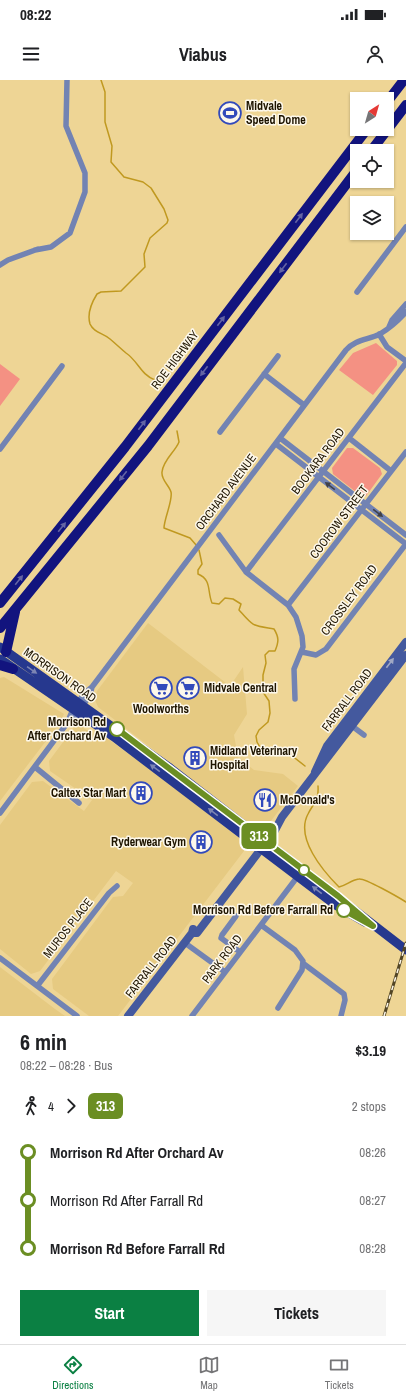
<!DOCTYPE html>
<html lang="en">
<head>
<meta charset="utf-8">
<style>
  :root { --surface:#fff; --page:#f6f6f6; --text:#202124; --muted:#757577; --line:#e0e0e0; --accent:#0b8043 }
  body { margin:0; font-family:"Archivo Narrow",sans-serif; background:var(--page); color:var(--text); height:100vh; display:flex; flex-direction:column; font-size:15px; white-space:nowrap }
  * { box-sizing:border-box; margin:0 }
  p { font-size:13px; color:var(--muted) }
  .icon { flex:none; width:22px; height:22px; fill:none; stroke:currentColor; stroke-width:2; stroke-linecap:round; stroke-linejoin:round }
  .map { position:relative; height:936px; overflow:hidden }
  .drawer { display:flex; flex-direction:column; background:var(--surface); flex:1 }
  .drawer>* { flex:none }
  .badge { padding:0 8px; border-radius:6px; font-size:14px; line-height:26px }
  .needle { width:26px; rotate:37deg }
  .buttons { position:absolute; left:350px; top:12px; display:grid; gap:8px }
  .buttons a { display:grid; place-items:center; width:44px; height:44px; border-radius:0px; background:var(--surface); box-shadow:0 1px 3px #0004; font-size:20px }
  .map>.badge { position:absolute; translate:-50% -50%; box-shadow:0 0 0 2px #fff }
  .legs { display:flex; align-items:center; gap:6px; height:44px; padding:0 20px; font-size:13px }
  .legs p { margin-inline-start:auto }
  .head { display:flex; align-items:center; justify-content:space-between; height:68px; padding:0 20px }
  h1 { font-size:22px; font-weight:700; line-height:30px }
  .button { display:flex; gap:8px; margin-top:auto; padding:8px 20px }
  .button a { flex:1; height:46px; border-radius:0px; background:var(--accent); color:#fff; font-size:16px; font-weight:700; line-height:46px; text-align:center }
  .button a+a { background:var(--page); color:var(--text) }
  ul { padding:0 20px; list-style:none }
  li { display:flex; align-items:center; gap:14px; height:48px; font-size:15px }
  li i { display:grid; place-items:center; width:6px; height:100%; margin:0 5px; background:currentColor }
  li i::after { content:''; width:10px; height:10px; margin:-5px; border:3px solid; border-radius:50%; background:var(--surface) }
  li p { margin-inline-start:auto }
  li:first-child i { background:linear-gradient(#0000 50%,currentColor 0) }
  li:last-child i { background:linear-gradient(currentColor 50%,#0000 0) }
  .status { display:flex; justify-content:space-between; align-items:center; height:28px; padding:0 20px; background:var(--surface); direction:ltr }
  .status svg { height:11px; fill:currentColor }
  header { display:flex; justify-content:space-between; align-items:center; height:52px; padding:0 20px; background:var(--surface); font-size:18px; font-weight:700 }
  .menu { display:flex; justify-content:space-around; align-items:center; height:56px; border-top:1px solid var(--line); background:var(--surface); font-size:11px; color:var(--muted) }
  .menu a { display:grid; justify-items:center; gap:2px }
  .menu .active { color:var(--accent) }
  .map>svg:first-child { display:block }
  .built { fill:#e6ca82 }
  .green { fill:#f49183 }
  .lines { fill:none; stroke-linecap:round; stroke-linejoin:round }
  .stream { stroke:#c09920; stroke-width:1.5 }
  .street { stroke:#7283b3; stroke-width:5.5 }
  .secondary { stroke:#44599e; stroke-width:8 }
  .primary { stroke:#26388e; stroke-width:9 }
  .highway { stroke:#12147e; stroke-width:10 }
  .rail-casing { stroke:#524525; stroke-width:3 }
  .rail { stroke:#fdf8eb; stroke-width:1.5; stroke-dasharray:4.5; stroke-linecap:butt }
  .oneway { fill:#6464a4 }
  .oneway2 { fill:#404148 }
  .oneway3 { fill:#a0a8c4 }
  .oneway4 { fill:#7c85b3 }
  .line-1-casing { stroke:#fff; stroke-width:9 }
  .line-1 { stroke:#6b8e23; stroke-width:6 }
  .stop-1-dot { fill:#fff; stroke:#6b8e23; stroke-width:2 }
  .labels { text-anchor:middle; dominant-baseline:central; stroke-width:3; stroke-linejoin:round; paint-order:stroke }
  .poi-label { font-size:12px; font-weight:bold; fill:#1f1500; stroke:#fdf8eb; text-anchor:start }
  .street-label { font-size:12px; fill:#1f1500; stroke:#fdf8eb }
  .stop-label { font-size:12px; font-weight:bold; fill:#1f1500; stroke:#fdf8eb; text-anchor:end }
</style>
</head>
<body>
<div class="status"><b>08:22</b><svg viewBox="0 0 49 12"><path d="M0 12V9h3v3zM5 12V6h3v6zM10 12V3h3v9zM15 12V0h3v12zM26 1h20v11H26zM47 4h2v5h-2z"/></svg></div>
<header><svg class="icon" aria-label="menu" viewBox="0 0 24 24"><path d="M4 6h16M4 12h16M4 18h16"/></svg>Viabus<svg class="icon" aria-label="person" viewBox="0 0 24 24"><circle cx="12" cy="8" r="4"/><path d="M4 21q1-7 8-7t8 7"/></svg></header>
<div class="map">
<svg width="406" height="936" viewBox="0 0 406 936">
  <rect width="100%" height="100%" fill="#eed595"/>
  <path class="built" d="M148,543L230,606L243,587L247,634L234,655L238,677L254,690L283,694L298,706L267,746L254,747L98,627L95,620L97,611Z
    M4,597L64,634L59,644L0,721V598Z
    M79,645L98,657L101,654L151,690L243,761L244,771L118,936H89L53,909L52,899L113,817L123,816L133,803L116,791L40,891L31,894L0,869V745L32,702L43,701L84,731L92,720L50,691L49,681L75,646Z
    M0,887L55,929L65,936H0Z"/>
  <path class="green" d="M376,263L397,281V285L373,315L339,290L353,273Z
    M0,284L20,299L0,326Z
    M347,368H353L380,388L382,394L366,416H361L333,394L332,388Z"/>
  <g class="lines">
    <path class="stream" d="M101,0L105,12V42L112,66L111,82L124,97L143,102L151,108L164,129L168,140L167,143L150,158L144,174L145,187L121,211L101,212L97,214C92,222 87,234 90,244C94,253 103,253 110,259C116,264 120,268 126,273C138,281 141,295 155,300
      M177,351L179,362C175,372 163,380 162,392C161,400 169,405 171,412C173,420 164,439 164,448L190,458L197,466
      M199,470L202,484L198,490V494C212,500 207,511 212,523L219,524L225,518L233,519L241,524L239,530C254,547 251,545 274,549C279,557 279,562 275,571H269L265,575L266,583L263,595V612L269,621L270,633L268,642L259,650L256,656L257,662L261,669L268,674L291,675L305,686
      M318,706C319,721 314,722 308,734C295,758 323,791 339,807C347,805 351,800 359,799C365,798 398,817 406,822"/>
    <path class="street" d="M35,170L51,167L70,153L85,112V93L66,46L67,0
      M0,185L8,180L38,169
      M357,212L406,147
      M389,247L392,240L406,224
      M379,254L387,267L406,281
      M264,294L304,325
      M220,352L278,276
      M280,358L406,455
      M349,358L391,391
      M276,364L406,464
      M0,369L62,286
      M219,455L246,492L288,525L296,537L302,556L303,567L294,589L295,619
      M246,492L406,283
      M288,525L406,372
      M302,572L316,575L326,569L406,464
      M68,642C71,630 82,615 92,607L346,270C356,259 368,260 380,254C390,248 398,241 406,232
      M352,646L364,655
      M35,687L79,723
      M0,733L68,642L73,640L90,615L92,607
      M236,836L222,855L221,858L240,872
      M261,845L295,870L303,881L302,890L278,928
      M185,863L225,892
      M0,878L77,936
      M304,884L344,914L345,920L341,936
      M38,905L109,813L117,806
      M192,936L298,796"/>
    <path class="secondary" d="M315,692L327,666L406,562
      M192,853H197L274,752L282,737L406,575
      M128,936L192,853L193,849"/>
    <path class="primary" d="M0,567L170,688L406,870
      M0,579L114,657L334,824L365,842"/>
    <path class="highway" d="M387,22L404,0
      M371,71L406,25
      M0,523L125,367L367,49
      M0,548L148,366L357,90
      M6,572L15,532
      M0,585L13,589"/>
    <g class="rail-casing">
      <path id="rail" d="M384,936L406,863"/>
    </g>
    <use href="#rail" class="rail"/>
  </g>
  <defs><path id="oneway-solid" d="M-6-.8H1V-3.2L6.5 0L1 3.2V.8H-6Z"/></defs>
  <g class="oneway">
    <use href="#oneway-solid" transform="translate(299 138) rotate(-53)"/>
    <use href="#oneway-solid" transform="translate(283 188) rotate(127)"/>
    <use href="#oneway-solid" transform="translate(221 241) rotate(-53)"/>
    <use href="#oneway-solid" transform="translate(204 291) rotate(127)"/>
    <use href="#oneway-solid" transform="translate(142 345) rotate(-53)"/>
    <use href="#oneway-solid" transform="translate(123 396) rotate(128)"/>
    <use href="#oneway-solid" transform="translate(62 447) rotate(-51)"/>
    <use href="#oneway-solid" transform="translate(19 500) rotate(-51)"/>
  </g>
  <g class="oneway2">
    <use href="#oneway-solid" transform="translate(330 406) rotate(-143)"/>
    <use href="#oneway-solid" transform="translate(378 433) rotate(37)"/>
  </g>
  <use class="oneway3" href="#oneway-solid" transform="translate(390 583) rotate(-53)"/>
  <g class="oneway4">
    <use href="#oneway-solid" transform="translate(32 590) rotate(35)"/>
    <use href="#oneway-solid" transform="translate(155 688) rotate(-144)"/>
    <use href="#oneway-solid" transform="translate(213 732) rotate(-143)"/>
    <use href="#oneway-solid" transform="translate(317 810) rotate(-143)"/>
  </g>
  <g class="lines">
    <g class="line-1-casing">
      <path id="line-1" d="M117,649L338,816L373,846L344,830"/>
    </g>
    <use href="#line-1" class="line-1"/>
  </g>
  <defs>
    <g id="stadium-ring" transform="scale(1.15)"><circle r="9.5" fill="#fdf8eb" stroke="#324abb" stroke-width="1.5"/><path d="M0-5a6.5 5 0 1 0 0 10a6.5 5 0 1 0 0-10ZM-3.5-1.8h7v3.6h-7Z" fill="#324abb"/></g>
    <g id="supermarket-ring" transform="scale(1.15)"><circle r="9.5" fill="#fdf8eb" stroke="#324abb" stroke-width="1.5"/><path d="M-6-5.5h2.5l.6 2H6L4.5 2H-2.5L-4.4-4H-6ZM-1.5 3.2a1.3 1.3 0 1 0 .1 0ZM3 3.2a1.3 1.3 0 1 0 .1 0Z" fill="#324abb"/></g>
    <g id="building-ring" transform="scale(1.15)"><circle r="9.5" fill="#fdf8eb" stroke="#324abb" stroke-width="1.5"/><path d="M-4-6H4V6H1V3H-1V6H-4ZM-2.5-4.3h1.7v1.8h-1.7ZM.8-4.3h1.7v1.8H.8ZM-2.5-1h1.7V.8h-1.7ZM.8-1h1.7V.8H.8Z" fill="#324abb"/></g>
    <g id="restaurant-ring" transform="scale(1.15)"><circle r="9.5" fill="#fdf8eb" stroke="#324abb" stroke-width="1.5"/><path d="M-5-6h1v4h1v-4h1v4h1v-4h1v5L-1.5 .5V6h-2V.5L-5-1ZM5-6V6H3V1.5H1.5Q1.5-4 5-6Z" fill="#324abb"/></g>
  </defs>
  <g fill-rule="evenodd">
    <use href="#stadium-ring" x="230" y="33"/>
    <use href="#supermarket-ring" x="161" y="608"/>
    <use href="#supermarket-ring" x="188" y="608"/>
    <use href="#building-ring" x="195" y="678"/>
    <use href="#building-ring" x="141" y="713"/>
    <use href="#restaurant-ring" x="265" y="720"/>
    <use href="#building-ring" x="201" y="762"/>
  </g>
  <g class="stop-1-dot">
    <circle cx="117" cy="649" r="7"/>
    <circle cx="304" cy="790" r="5"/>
    <circle cx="344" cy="830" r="7"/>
  </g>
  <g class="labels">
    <g class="poi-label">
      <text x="246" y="26">Midvale<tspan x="246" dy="14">Speed Dome</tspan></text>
      <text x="204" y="608">Midvale Central</text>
      <text x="161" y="629" text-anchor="middle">Woolworths</text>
      <text x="210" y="671">Midland Veterinary<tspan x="210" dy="14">Hospital</tspan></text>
      <text x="126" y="713" text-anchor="end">Caltex Star Mart</text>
      <text x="280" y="720">McDonald's</text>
      <text x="186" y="762" text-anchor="end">Ryderwear Gym</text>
    </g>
    <g class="street-label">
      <text transform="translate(175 280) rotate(-53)">ROE HIGHWAY</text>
      <text transform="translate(318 381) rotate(-53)">BOOKARA ROAD</text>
      <text transform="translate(226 412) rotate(-53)">ORCHARD AVENUE</text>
      <text transform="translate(339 442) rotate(-53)">COOROW STREET</text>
      <text transform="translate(349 520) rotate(-53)">CROSSLEY ROAD</text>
      <text transform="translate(60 595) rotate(35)">MORRISON ROAD</text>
      <text transform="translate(347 620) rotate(-53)">FARRALL ROAD</text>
      <text transform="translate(68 848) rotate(-52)">MUROS PLACE</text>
      <text transform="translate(222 879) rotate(-53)">PARK ROAD</text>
      <text transform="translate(151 887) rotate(-52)">FARRALL ROAD</text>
    </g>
    <g class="stop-label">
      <text x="106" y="642">Morrison Rd<tspan x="106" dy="14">After Orchard Av</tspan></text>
      <text x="333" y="830">Morrison Rd Before Farrall Rd</text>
    </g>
  </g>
</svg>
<div class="buttons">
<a><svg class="needle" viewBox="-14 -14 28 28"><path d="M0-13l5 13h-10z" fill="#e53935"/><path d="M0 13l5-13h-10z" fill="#757577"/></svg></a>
<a><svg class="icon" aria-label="locate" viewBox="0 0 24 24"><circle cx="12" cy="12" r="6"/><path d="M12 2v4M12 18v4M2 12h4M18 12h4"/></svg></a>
<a><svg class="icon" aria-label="layers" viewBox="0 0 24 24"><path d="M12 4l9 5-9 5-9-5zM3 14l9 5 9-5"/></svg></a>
</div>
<b class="badge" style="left:259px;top:756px;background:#6b8e23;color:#fff">313</b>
</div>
<section class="drawer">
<div class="head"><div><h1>6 min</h1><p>08:22 – 08:28 · Bus</p></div><b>$3.19</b></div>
<div class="legs"><svg class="icon" aria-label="walk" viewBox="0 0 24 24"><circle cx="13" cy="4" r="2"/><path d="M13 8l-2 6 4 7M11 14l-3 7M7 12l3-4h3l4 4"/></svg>4<svg class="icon" aria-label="forward" viewBox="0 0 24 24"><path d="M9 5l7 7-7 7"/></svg><b class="badge" style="background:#6b8e23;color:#fff">313</b><p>2 stops</p></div>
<ul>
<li><i style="color:#6b8e23"></i><b>Morrison Rd After Orchard Av</b><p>08:26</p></li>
<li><i style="color:#6b8e23"></i><span>Morrison Rd After Farrall Rd</span><p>08:27</p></li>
<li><i style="color:#6b8e23"></i><b>Morrison Rd Before Farrall Rd</b><p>08:28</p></li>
</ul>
<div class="button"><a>Start</a><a>Tickets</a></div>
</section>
<nav class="menu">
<a class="active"><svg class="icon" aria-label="directions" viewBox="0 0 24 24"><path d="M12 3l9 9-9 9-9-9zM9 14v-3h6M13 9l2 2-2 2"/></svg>Directions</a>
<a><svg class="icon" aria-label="map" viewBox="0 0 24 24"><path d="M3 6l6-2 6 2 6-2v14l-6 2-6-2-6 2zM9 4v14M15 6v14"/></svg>Map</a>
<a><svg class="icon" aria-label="tickets" viewBox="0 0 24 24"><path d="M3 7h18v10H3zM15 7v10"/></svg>Tickets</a>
</nav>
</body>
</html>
